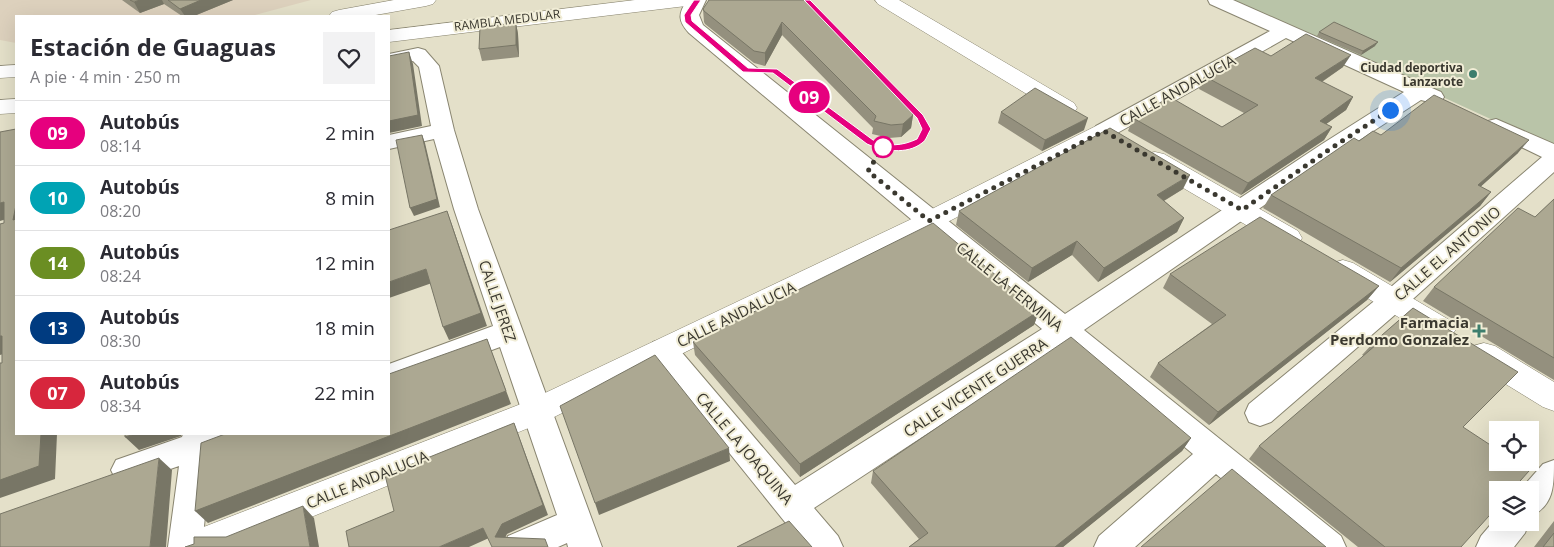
<!DOCTYPE html>
<html lang="es">
<head>
<meta charset="utf-8">
<style>
  :root { --surface:#fff; --page:#f2f2f3; --text:#2b2b33; --muted:#7c7c81; --line:#e1e1e2 }
  body { margin:0; font-family:"Open Sans",sans-serif; background:var(--page); color:var(--text); height:100vh; display:flex; flex-direction:column; font-size:19px; white-space:nowrap }
  * { box-sizing:border-box; margin:0 }
  p { font-size:16px; color:var(--muted) }
  .icon { flex:none; width:28px; height:28px; fill:none; stroke:currentColor; stroke-width:2; stroke-linecap:round; stroke-linejoin:round }
  .map { position:relative; flex:1; overflow:hidden }
  .sheet { position:absolute; left:15px; top:15px; width:375px; height:420px; display:flex; flex-direction:column; background:var(--surface); border-radius:0px; box-shadow:0 5px 20px #0002 }
  .sheet>* { flex:none }
  .badge { padding:0 10px; border-radius:16px; font-size:18px; line-height:32px }
  .fabs { position:absolute; left:1489px; top:421px; display:grid; gap:10px }
  .fabs a { display:grid; place-items:center; width:50px; height:50px; border-radius:0px; background:var(--surface); box-shadow:0 5px 20px #0002; font-size:25px }
  .you { position:absolute; width:25px; height:25px; margin:-12px; border:4px solid #fff; border-radius:50%; background:#1a73e8; box-shadow:0 0 0 8px #1a73e833 }
  .map>.badge { position:absolute; translate:-50% -50%; box-shadow:0 0 0 2px #fff }
  .round { display:grid; place-items:center; flex:none; width:52px; height:52px; border-radius:0px; background:var(--page) }
  .summary { display:flex; align-items:center; justify-content:space-between; height:85px; padding:0 15px }
  h1 { font-size:24px; font-weight:700; line-height:38px }
  ul { padding:0; list-style:none }
  li { display:flex; align-items:center; gap:15px; height:65px; padding:0 15px; border-top:1px solid var(--line) }
  li div { flex:1 }
  li b { display:block; font-size:19px }
  li em { font-style:normal }
  li .badge { min-width:55px; font-weight:700; text-align:center }
  .map>svg:first-child { display:block }
  .education { fill:#ddd1bd }
  .green { fill:#b9c4a8 }
  .lines { fill:none; stroke-linecap:round; stroke-linejoin:round }
  .street-casing { stroke:#898570; stroke-width:2 }
  .secondary-casing { stroke:#898570; stroke-width:1 }
  .primary-casing { stroke:#898570; stroke-width:1 }
  .street { fill:#fff; fill-rule:evenodd }
  .secondary { fill:#fff; fill-rule:evenodd }
  .primary { fill:#fff; fill-rule:evenodd }
  .wall { fill:#94907e }
  .shaded-wall { fill:#787666 }
  .building { fill:#aca892; stroke:#787666 }
  .line { fill:#e6007e; stroke:#fff }
  .walk { stroke:#3a382f; stroke-width:5; stroke-dasharray:0 9 }
  .poi-dot { fill:#3d7e6d; stroke:#f1edd6; stroke-width:2 }
  .stop-dot { fill:#fff; stroke:#e6007e; stroke-width:2.5 }
  .labels { text-anchor:middle; dominant-baseline:central; stroke-width:4; stroke-linejoin:round; paint-order:stroke }
  .far-street-label { font-size:12px; fill:#3a382f; stroke:#f1edd6 }
  .far-poi-label { font-size:12px; font-weight:bold; fill:#3a382f; stroke:#f1edd6; text-anchor:end }
  .street-label { font-size:15px; fill:#3a382f; stroke:#f1edd6 }
  .poi-label { font-size:15px; font-weight:bold; fill:#3a382f; stroke:#f1edd6; text-anchor:end }
</style>
</head>
<body>
<div class="map">
<svg width="1554" height="547" viewBox="0 0 1554 547">
  <rect width="100%" height="100%" fill="#e4e0c9"/>
  <path class="education" d="M0,0H311L251,16H16V43L0,40Z"/>
  <path class="green" d="M1231,0H1554V148Z"/>
  <g class="lines">
    <g class="street-casing">
      <path id="street" d="M687,0H706L699,15L703,25L1065,314L1322,144L1404,92L1286,38L1112,136L1104,138L1096,136L1093,131L1096,126L1270,31L1210,4L1208,0H1233L1441,92L1444,97L1441,102L1433,103L1421,100L1338,154L1084,330L1341,536L1346,547H1303L1216,474L1135,547H1094L1099,536L1193,454L1062,345L814,508L838,536L843,547H805L653,358L649,350L653,342L663,339L673,342L795,485L1042,329L689,33C678,21 678,14 687,0Z
        M418,48L425,50L439,66L454,130L478,209L602,547H568L567,543L558,547H503L508,536L557,515L500,347L389,388V364L493,326L454,209L434,139L389,149V135L431,126L419,67L413,61L389,66V54Z
        M1496,119L1554,144V172L1404,307L1271,422L1260,426L1249,422L1245,413L1249,404L1384,293L1542,157L1488,131L1485,126L1488,121Z
        M183,434H244L240,443L211,454L202,547H168L179,466L127,484L116,480L111,470L116,460L182,437Z
        M1554,460C1554,487 1554,505 1530,517V490H1520L1543,464Z
        M1498,516V522H1529L1525,533L1514,547H1476L1481,536Z"/>
    </g>
    <g class="secondary-casing">
      <path id="secondary" d="M875,0H899L1074,103L1077,108L1074,113L1066,115L1058,113L878,4Z
        M1104,124L1112,126L1116,131L1112,136L938,227L548,420L238,547H178L183,535L526,402L920,215L1096,126Z
        M1155,152L1164,154L1298,231L1302,238L1298,245L1289,247L1280,245L1146,166L1143,160L1146,154Z
        M1343,260L1353,263L1451,321L1456,329L1451,337L1441,340L1431,337L1333,277L1329,270L1333,263Z
        M1484,343L1495,346L1554,382V411L1543,407L1473,364L1469,355L1473,346Z"/>
    </g>
    <g class="primary-casing">
      <path id="primary" d="M394,0H436L433,4L426,6L370,16H329L332,12L339,10Z
        M635,0H696L693,4L686,6L389,42V30Z
        M16,65V77L0,78V66Z
        M16,99V113L0,114V100Z"/>
    </g>
    <use href="#street" class="street"/>
    <use href="#secondary" class="secondary"/>
    <use href="#primary" class="primary"/>
  </g>
  <path class="wall" d="M122,0H233L194,16H182L164,4L140,13Z
    M804,0L913,115L911,128L901,137L889,138L872,134L873,128L782,35L765,66L754,63L705,24L704,22L703,9Z
    M516,23L518,34L519,57L482,61L479,49Z
    M1319,32L1375,46L1361,55L1317,36Z
    M1271,56L1343,67L1322,82L1353,97L1346,110L1326,124L1332,127L1324,140L1241,195L1128,131L1133,118L1222,127L1244,113L1199,89L1204,76Z
    M1001,112L1084,130L1042,151L998,123Z
    M1381,135L1518,153L1480,187L1491,192L1480,206L1390,282L1263,208L1271,195L1359,141Z
    M1183,189L1164,201L1184,218L1177,232L1098,282L1072,255L1028,282L956,225L959,211Z
    M1554,199V380L1423,301L1434,287L1535,217Z
    M1170,274L1379,286L1367,300L1209,425L1150,377L1158,363L1212,324L1163,288Z
    M1413,308L1463,427L1461,547H1358L1249,459L1259,446L1364,356L1362,355L1374,342Z
    M1039,311L1034,325L800,477L695,355L693,342Z
    M1191,438L1182,451L1063,547H909L919,539L871,483L873,471Z
    M1554,521V547H1534Z"/>
  <path class="shaded-wall" d="M140,0H162L164,4L140,13L134,2Z
    M201,0H233L194,16H185L180,9Z
    M782,22V35L765,66V53Z
    M516,23L518,34L519,57L516,45Z
    M1378,42L1375,46L1361,55L1363,51Z
    M409,52L413,64L422,126L389,133V121Z
    M1351,55L1343,67L1308,91L1315,78Z
    M1353,97L1346,110L1312,134L1320,121Z
    M913,115L911,128L901,137L903,124Z
    M1088,118L1084,130L1042,151L1045,140Z
    M1332,127L1324,140L1241,195L1248,183Z
    M422,135L425,143L440,207L414,216L410,208Z
    M1529,140L1518,153L1467,199L1478,185Z
    M1190,175L1183,189L1150,209L1157,195Z
    M1491,192L1480,206L1390,282L1401,268Z
    M4,202L16,205V223L13,220V217L0,221V203Z
    M447,211L452,225L487,326L449,340L443,327Z
    M1184,218L1177,232L1098,282L1104,268Z
    M1077,241L1072,255L1028,282L1032,268Z
    M426,269L432,283L389,298V282Z
    M1379,286L1367,300L1209,425L1218,412Z
    M1039,311L1034,325L800,477V464Z
    M0,336H2L16,350L0,355Z
    M487,339L511,404L208,523L195,511Z
    M514,423L548,515L507,534L501,547L495,537Z
    M41,434H57L55,479L0,498V480Z
    M135,434H181V436L139,450L125,437Z
    M1191,438L1182,451L1063,547H1055Z
    M729,448L730,461L599,515L595,503Z
    M159,458L172,470L166,547H150Z
    M303,506L314,518L319,547H310Z
    M483,528L489,538L469,547H439Z"/>
  <path class="building" d="M130,0H140L134,2Z
    M168,0H201L180,9Z
    M709,0H804L912,109L913,115L903,124L891,125L874,121L876,116L782,22L765,53L754,51L704,11L703,9Z
    M1334,22L1378,42L1363,51L1319,32Z
    M516,23V45L479,49L480,27Z
    M1306,34L1351,55L1315,78L1353,97L1320,121L1332,127L1248,183L1133,118L1170,97L1222,127L1258,105L1204,76L1255,48L1271,56Z
    M409,52L418,115L389,121V56Z
    M1035,88L1088,118L1045,140L1001,112Z
    M1434,95L1529,140L1478,185L1491,192L1401,268L1271,195L1354,138L1359,141L1373,131L1381,135Z
    M1110,128L1190,175L1157,195L1184,218L1104,268L1077,241L1032,268L959,211Z
    M16,129V205L13,220L16,219V434H41L39,466L0,480V363H2V336H0V224L4,223V202L0,203V132Z
    M422,135L437,199L410,208L396,140Z
    M1554,199V358L1434,287L1518,208L1535,217Z
    M447,211L481,313L443,327L426,269L389,282V230Z
    M1260,217L1379,286L1218,412L1158,363L1226,315L1170,274Z
    M933,223L1039,311L800,464L693,342Z
    M1413,308L1518,372L1463,427L1498,450V462H1516L1529,471L1512,490H1498V506L1461,547H1385L1259,446L1377,344L1374,342Z
    M1071,337L1191,438L1055,547H909L928,533L873,471Z
    M487,339L506,391L195,511L201,443L225,434H389V374Z
    M655,355L729,448L595,503L560,406Z
    M514,423L543,505L502,524L495,537L545,539L548,547H492L483,528L439,547H349L346,531L394,511L385,475Z
    M125,434H135L125,437Z
    M159,458L150,547H0V514Z
    M1232,469L1326,547H1141Z
    M303,506L310,547H185L194,544V537H226Z
    M789,521L812,547H737Z
    M1554,533V547H1543Z"/>
  <path class="line" d="M694,0H701L691,15L692,21L748,68L777,69L873,140C888,147 902,146 917,139L922,129L917,118L804,0H810L923,115L931,129C928,133 926,141 922,143C907,155 883,151 867,144L773,73L743,72L685,22L684,15Z"/>
  <g class="lines">
    <path class="walk" d="M883,147L868,171L929,221L1104,131L1242,210L1330,149L1390,110"/>
  </g>
  <g class="poi-dot">
    <circle cx="1473" cy="74" r="5"/>
    <path d="M1476.5 323.5h5v5h5v5h-5v5h-5v-5h-5v-5h5z"/>
  </g>
  <circle class="stop-dot" cx="883" cy="147" r="10"/>
  <g class="labels">
    <g class="far-street-label">
      <text transform="translate(507 20) rotate(-7)">RAMBLA MEDULAR</text>
    </g>
    <g class="far-poi-label">
      <text x="1463" y="67">Ciudad deportiva<tspan x="1463" dy="14">Lanzarote</tspan></text>
    </g>
    <g class="street-label">
      <text transform="translate(1177 90) rotate(-29)">CALLE ANDALUCIA</text>
      <text transform="translate(1447 253) rotate(-41)">CALLE EL ANTONIO</text>
      <text transform="translate(1010 286) rotate(39)">CALLE LA FERMINA</text>
      <text transform="translate(498 301) rotate(71)">CALLE JEREZ</text>
      <text transform="translate(736 314) rotate(-26)">CALLE ANDALUCIA</text>
      <text transform="translate(975 387) rotate(-33)">CALLE VICENTE GUERRA</text>
      <text transform="translate(745 448) rotate(50)">CALLE LA JOAQUINA</text>
      <text transform="translate(367 479) rotate(-22)">CALLE ANDALUCIA</text>
    </g>
    <g class="poi-label">
      <text x="1469" y="322">Farmacia<tspan x="1469" dy="17">Perdomo Gonzalez</tspan></text>
    </g>
  </g>
</svg>
<div class="fabs">
<a><svg class="icon" aria-label="locate" viewBox="0 0 24 24"><circle cx="12" cy="12" r="6"/><path d="M12 2v4M12 18v4M2 12h4M18 12h4"/></svg></a>
<a><svg class="icon" aria-label="layers" viewBox="0 0 24 24"><path d="M12 4l9 5-9 5-9-5zM3 14l9 5 9-5"/></svg></a>
</div>
<div class="you" style="left:1390px;top:110px"></div>
<b class="badge" style="left:809px;top:97px;background:#e6007e;color:#fff">09</b>
<section class="sheet">
<div class="summary"><div><h1>Estación de Guaguas</h1><p>A pie · 4 min · 250 m</p></div><a class="round"><svg class="icon" aria-label="heart" viewBox="0 0 24 24"><path d="M12 20l-8-8c-3-5 5-10 8-4 3-6 11-1 8 4z"/></svg></a></div>
<ul>
<li><span class="badge" style="background:#e6007e;color:#fff">09</span><div><b>Autobús</b><p>08:14</p></div><em>2 min</em></li>
<li><span class="badge" style="background:#00a3b4;color:#fff">10</span><div><b>Autobús</b><p>08:20</p></div><em>8 min</em></li>
<li><span class="badge" style="background:#6b8e23;color:#fff">14</span><div><b>Autobús</b><p>08:24</p></div><em>12 min</em></li>
<li><span class="badge" style="background:#003b80;color:#fff">13</span><div><b>Autobús</b><p>08:30</p></div><em>18 min</em></li>
<li><span class="badge" style="background:#d7263d;color:#fff">07</span><div><b>Autobús</b><p>08:34</p></div><em>22 min</em></li>
</ul>
</section>
</div>
</body>
</html>
